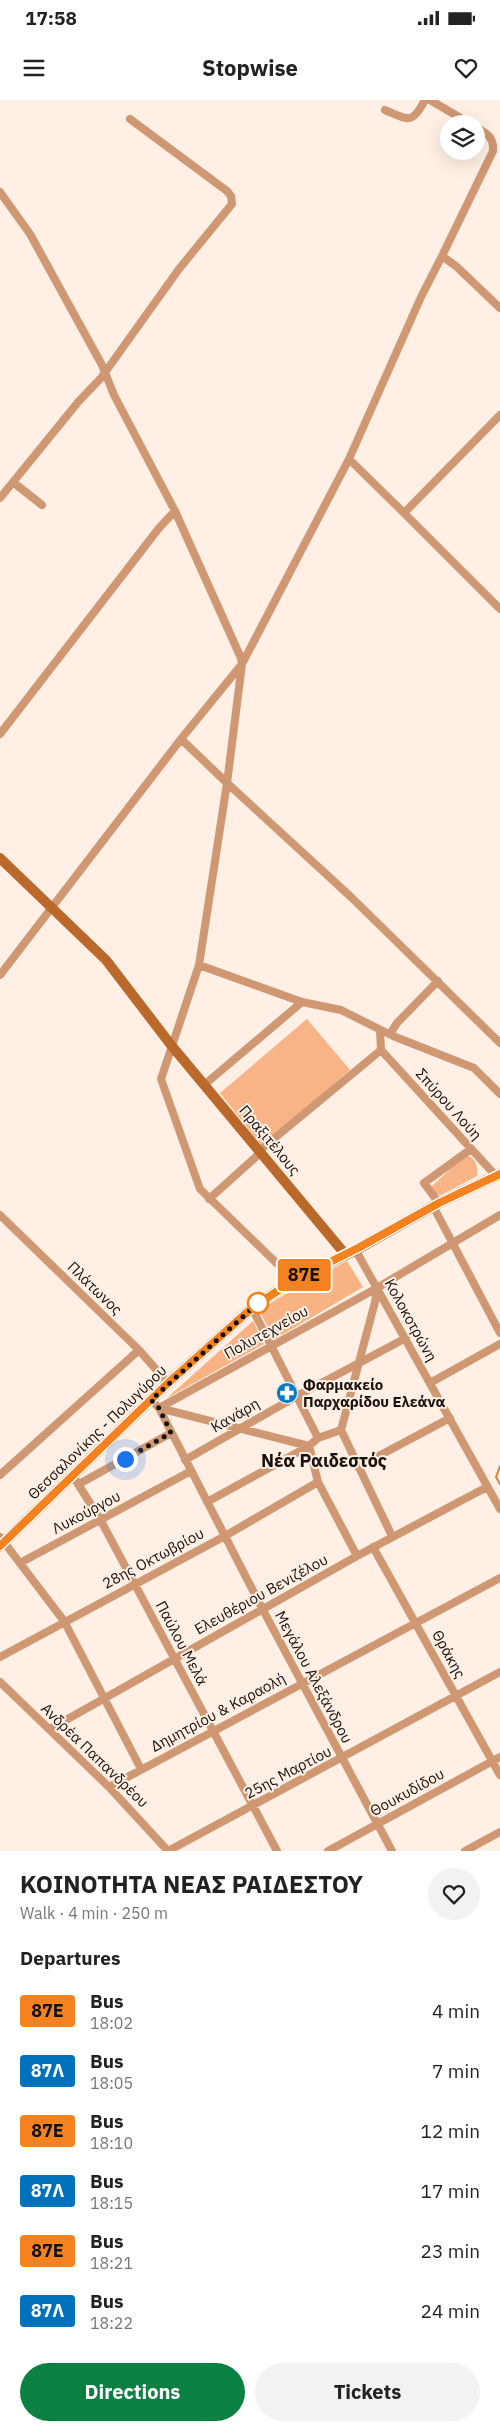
<!DOCTYPE html>
<html lang="en">
<head>
<meta charset="utf-8">
<style>
  :root { --surface:#fff; --page:#f2f2f2; --text:#222; --muted:#767676; --accent:#0b8043 }
  body { margin:0; font-family:"IBM Plex Sans",sans-serif; background:var(--page); color:var(--text); height:100vh; display:flex; flex-direction:column; font-size:19px; white-space:nowrap }
  * { box-sizing:border-box; margin:0 }
  p { font-size:16px; color:var(--muted) }
  .icon { flex:none; width:28px; height:28px; fill:none; stroke:currentColor; stroke-width:2; stroke-linecap:round; stroke-linejoin:round }
  .map { position:relative; height:1751px; overflow:hidden }
  .panel { display:flex; flex-direction:column; background:var(--surface); flex:1 }
  .panel>* { flex:none }
  .badge { padding:0 10px; border-radius:4px; font-size:18px; line-height:32px }
  .fabs { position:absolute; left:440px; top:15px; display:grid; gap:10px }
  .fabs a { display:grid; place-items:center; width:45px; height:45px; border-radius:50%; background:var(--surface); box-shadow:0 5px 20px #0002; font-size:25px }
  .you { position:absolute; width:25px; height:25px; margin:-12px; border:4px solid #fff; border-radius:50%; background:#1a73e8; box-shadow:0 0 0 8px #1a73e833 }
  .map>.badge { position:absolute; translate:-50% -50%; box-shadow:0 0 0 2px #fff }
  h2 { padding:0 20px; font-size:19px; line-height:45px }
  .round { display:grid; place-items:center; flex:none; width:52px; height:52px; border-radius:26px; background:var(--page) }
  .head { display:flex; align-items:center; justify-content:space-between; height:85px; padding:0 20px }
  h1 { font-size:24px; font-weight:800; line-height:38px }
  .primary-button { display:flex; gap:10px; margin-top:auto; padding:10px 20px }
  .primary-button a { flex:1; height:58px; border-radius:30px; background:var(--accent); color:#fff; font-size:20px; font-weight:800; line-height:58px; text-align:center }
  .primary-button a+a { background:var(--page); color:var(--text) }
  ul { padding:0; list-style:none }
  li { display:flex; align-items:center; gap:15px; height:60px; padding:0 20px }
  li div { flex:1 }
  li b { display:block; font-size:19px }
  li em { font-style:normal }
  li .badge { min-width:55px; font-weight:700; text-align:center }
  .status { display:flex; justify-content:space-between; align-items:center; height:35px; padding:0 25px; background:var(--surface); direction:ltr }
  .status svg { height:14px; fill:currentColor }
  header { display:flex; justify-content:space-between; align-items:center; height:65px; padding:0 20px; background:var(--surface); font-size:22px; font-weight:800 }
  .map>svg:first-child { display:block }
  .green { fill:#f8b486 }
  .forest { fill:#f8b283 }
  .lines { fill:none; stroke-linecap:round; stroke-linejoin:round }
  .stream { stroke:#d78346; stroke-width:2 }
  .street { stroke:#cf9772; stroke-width:8 }
  .secondary { stroke:#ba692a; stroke-width:10 }
  .primary { stroke:#9c4e00; stroke-width:11 }
  .line-casing { stroke:#fff; stroke-width:11 }
  .line { stroke:#f58220; stroke-width:8 }
  .walk { stroke:#17120e; stroke-width:5; stroke-dasharray:0 9 }
  .stop-dot { fill:#fff; stroke:#f58220; stroke-width:2.5 }
  .labels { text-anchor:middle; dominant-baseline:central; stroke-width:4; stroke-linejoin:round; paint-order:stroke }
  .street-label { font-size:15px; fill:#17120e; stroke:#ffefe4 }
  .poi-label { font-size:15px; font-weight:bold; fill:#17120e; stroke:#ffefe4; text-anchor:start }
  .quarter-label { font-size:18px; font-weight:bold; fill:#17120e; stroke:#ffefe4 }
</style>
</head>
<body>
<div class="status"><b>17:58</b><svg viewBox="0 0 49 12"><path d="M0 12V9h3v3zM5 12V6h3v6zM10 12V3h3v9zM15 12V0h3v12zM26 1h20v11H26zM47 4h2v5h-2z"/></svg></div>
<header><svg class="icon" aria-label="menu" viewBox="0 0 24 24"><path d="M4 6h16M4 12h16M4 18h16"/></svg>Stopwise<svg class="icon" aria-label="heart" viewBox="0 0 24 24"><path d="M12 20l-8-8c-3-5 5-10 8-4 3-6 11-1 8 4z"/></svg></header>
<div class="map">
<svg width="500" height="1751" viewBox="0 0 500 1751">
  <rect width="100%" height="100%" fill="#ffefe4"/>
  <path class="green" d="M307,919L350,970L262,1046L220,993Z
    M465,1055C476,1057 478,1067 477,1076L441,1095L435,1094L430,1088Z"/>
  <path class="forest" d="M347,1161L363,1187L275,1239L259,1211L277,1199Z
    M253,1221L264,1244L167,1298Z"/>
  <g class="lines">
    <path class="stream" d="M500,1366L496,1377L500,1384"/>
    <path class="street" d="M430,0L471,24
      M385,10C408,20 412,25 425,0
      M476,27C487,34 494,37 493,51L442,156L457,167L500,208
      M0,92L30,134L102,265L114,295L175,411L241,558L242,564L181,639
      M500,315L404,413L500,509
      M349,359L421,197L442,156
      M13,382L42,405
      M0,398L79,301L101,278L179,169L232,104L231,96L227,91L130,19
      M404,413L349,359L242,564L227,683L351,797L500,943
      M0,634L159,428L175,411
      M199,865L302,902L341,910L393,936L474,968L500,994
      M0,875L181,639L227,683L199,865L161,979L200,1089L294,1180
      M390,934L397,923L438,881
      M381,950L496,1076
      M204,985L302,902
      M209,1099L258,1055L259,1051L381,950L380,930
      M439,1103L424,1083L471,1049
      M433,1106L500,1233
      M0,1115L139,1250L168,1283
      M355,1149L500,1409
      M377,1188L375,1202L341,1330L392,1436
      M252,1208L318,1338
      M430,1283L500,1244
      M151,1300L159,1308L263,1510L392,1751
      M159,1308L377,1188L500,1115
      M159,1308L309,1346L318,1382L357,1456
      M185,1360L297,1296L406,1238
      M358,1367L450,1318
      M0,1375L139,1250
      M73,1376L100,1419L277,1751
      M79,1384L171,1333
      M207,1402L309,1346L318,1338L341,1330
      M0,1437L64,1521L141,1669
      M373,1447L500,1675
      M20,1463L191,1371
      M0,1557L225,1436L318,1382
      M0,1582L109,1687L168,1751
      M50,1629L357,1456L487,1387
      M109,1687L500,1478
      M168,1751L500,1572
      M328,1751L500,1657
      M465,1751L500,1732"/>
    <path class="secondary" d="M0,758L106,860L171,945L345,1154"/>
    <path class="primary" d="M0,1446L168,1283L252,1208L294,1180L359,1148L439,1103L500,1074"/>
  </g>
  <g class="lines">
    <g class="line-casing">
      <path id="line" d="M0,1446L168,1283L252,1208L294,1180L358,1148L439,1103L500,1074"/>
    </g>
    <use href="#line" class="line"/>
    <path class="walk" d="M125,1359L171,1333L159,1308L151,1300L258,1203"/>
  </g>
  <defs>
    <g id="pharmacy-disc" transform="scale(1.125)"><circle r="9.5" fill="#017ec7" stroke="#ffefe4"/><path d="M-2-6h4v4h4v4h-4v4h-4v-4h-4v-4h4Z" fill="#fff"/></g>
  </defs>
  <g fill-rule="evenodd">
    <use href="#pharmacy-disc" x="287" y="1293"/>
  </g>
  <circle class="stop-dot" cx="258" cy="1203" r="10"/>
  <g class="labels">
    <g class="street-label">
      <text transform="translate(449 1004) rotate(48)">Σπύρου Λούη</text>
      <text transform="translate(270 1040) rotate(50)">Πραξιτέλους</text>
      <text transform="translate(95 1188) rotate(44)">Πλάτωνος</text>
      <text transform="translate(411 1220) rotate(61)">Κολοκοτρώνη</text>
      <text transform="translate(266 1232) rotate(-29)">Πολυτεχνείου</text>
      <text transform="translate(235 1315) rotate(-30)">Κανάρη</text>
      <text transform="translate(97 1332) rotate(-44)">Θεσσαλονίκης - Πολυγύρου</text>
      <text transform="translate(86 1412) rotate(-28)">Λυκούργου</text>
      <text transform="translate(153 1458) rotate(-28)">28ης Οκτωβρίου</text>
      <text transform="translate(261 1494) rotate(-29)">Ελευθέριου Βενιζέλου</text>
      <text transform="translate(182 1543) rotate(62)">Παύλου Μελά</text>
      <text transform="translate(449 1554) rotate(61)">Θράκης</text>
      <text transform="translate(314 1577) rotate(62)">Μεγάλου Αλεξάνδρου</text>
      <text transform="translate(218 1612) rotate(-28)">Δημητρίου &amp; Καραολή</text>
      <text transform="translate(95 1655) rotate(44)">Ανδρέα Παπανδρέου</text>
      <text transform="translate(288 1672) rotate(-28)">25ης Μαρτίου</text>
      <text transform="translate(407 1692) rotate(-29)">Θουκυδίδου</text>
    </g>
    <g class="poi-label">
      <text x="303" y="1284">Φαρμακείο<tspan x="303" dy="17">Παρχαρίδου Ελεάνα</tspan></text>
    </g>
    <g class="quarter-label">
      <text x="324" y="1360">Νέα Ραιδεστός</text>
    </g>
  </g>
</svg>
<div class="fabs">
<a><svg class="icon" aria-label="layers" viewBox="0 0 24 24"><path d="M12 4l9 5-9 5-9-5zM3 14l9 5 9-5"/></svg></a>
</div>
<div class="you" style="left:125px;top:1359px"></div>
<b class="badge" style="left:304px;top:1175px;background:#f58220;color:#111">87Ε</b>
</div>
<section class="panel">
<div class="head"><div><h1>ΚΟΙΝΟΤΗΤΑ ΝΕΑΣ ΡΑΙΔΕΣΤΟΥ</h1><p>Walk · 4 min · 250 m</p></div><a class="round"><svg class="icon" aria-label="heart" viewBox="0 0 24 24"><path d="M12 20l-8-8c-3-5 5-10 8-4 3-6 11-1 8 4z"/></svg></a></div>
<h2>Departures</h2>
<ul>
<li><span class="badge" style="background:#f58220;color:#111">87Ε</span><div><b>Bus</b><p>18:02</p></div><em>4 min</em></li>
<li><span class="badge" style="background:#0072bc;color:#fff">87Λ</span><div><b>Bus</b><p>18:05</p></div><em>7 min</em></li>
<li><span class="badge" style="background:#f58220;color:#111">87Ε</span><div><b>Bus</b><p>18:10</p></div><em>12 min</em></li>
<li><span class="badge" style="background:#0072bc;color:#fff">87Λ</span><div><b>Bus</b><p>18:15</p></div><em>17 min</em></li>
<li><span class="badge" style="background:#f58220;color:#111">87Ε</span><div><b>Bus</b><p>18:21</p></div><em>23 min</em></li>
<li><span class="badge" style="background:#0072bc;color:#fff">87Λ</span><div><b>Bus</b><p>18:22</p></div><em>24 min</em></li>
</ul>
<div class="primary-button"><a>Directions</a><a>Tickets</a></div>
</section>
</body>
</html>
